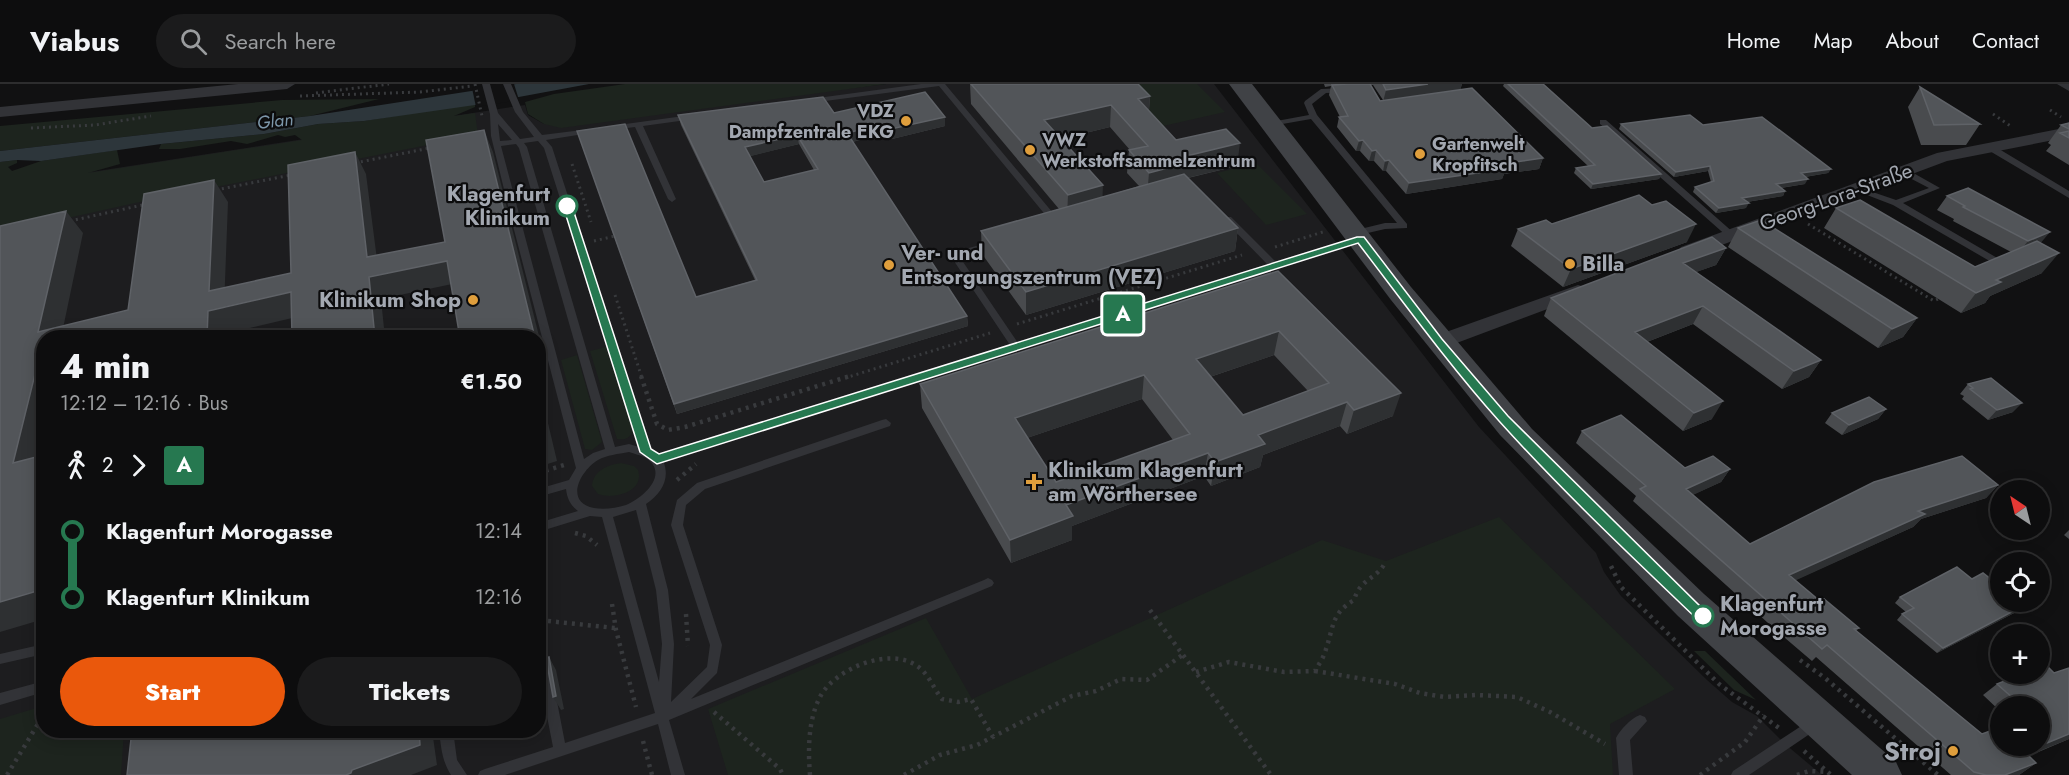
<!DOCTYPE html>
<html lang="en">
<head>
<meta charset="utf-8">
<style>
  :root { --surface:#0d0d0e; --page:#1b1b1c; --text:#f1f3f6; --muted:#9a9c9e; --line:#2d2d2e; --accent:#ea580c }
  body { margin:0; font-family:Jost,sans-serif; background:var(--page); color:var(--text); height:100vh; display:flex; flex-direction:column; font-size:22px; white-space:nowrap }
  * { box-sizing:border-box; margin:0 }
  p { font-size:20px; color:var(--muted) }
  .icon { flex:none; width:33px; height:33px; fill:none; stroke:currentColor; stroke-width:2; stroke-linecap:round; stroke-linejoin:round }
  .map { position:relative; flex:1; overflow:hidden }
  .drawer { position:absolute; left:36px; top:246px; width:510px; height:408px; display:flex; flex-direction:column; background:var(--surface); border-radius:24px; box-shadow:0 3px 15px #0003,0 0 0 2px var(--line) }
  .drawer>* { flex:none }
  .badge { padding:0 12px; border-radius:4px; font-size:21px; line-height:39px }
  .needle { width:39px; rotate:325deg }
  .fabs { position:absolute; left:1990px; top:396px; display:grid; gap:12px }
  .fabs a { display:grid; place-items:center; width:60px; height:60px; border-radius:50%; background:var(--surface); box-shadow:0 3px 15px #0003,0 0 0 2px var(--line); font-size:30px }
  .map>.badge { position:absolute; translate:-50% -50%; box-shadow:0 0 0 3px #fff }
  .legs { display:flex; align-items:center; gap:9px; height:66px; padding:0 24px; font-size:20px }
  .legs p { margin-inline-start:auto }
  .summary { display:flex; align-items:center; justify-content:space-between; height:102px; padding:0 24px }
  h1 { font-size:33px; font-weight:800; line-height:45px }
  .cta { display:flex; gap:12px; margin-top:auto; padding:12px 24px }
  .cta a { flex:1; height:69px; border-radius:36px; background:var(--accent); color:#fff; font-size:24px; font-weight:800; line-height:69px; text-align:center }
  .cta a+a { background:var(--page); color:var(--text) }
  ul { padding:0 24px; list-style:none }
  li { display:flex; align-items:center; gap:21px; height:66px; font-size:22px }
  li i { display:grid; place-items:center; width:9px; height:100%; margin:0 8px; background:currentColor }
  li i::after { content:''; width:15px; height:15px; margin:-8px; border:4px solid; border-radius:50%; background:var(--surface) }
  li p { margin-inline-start:auto }
  li:first-child i { background:linear-gradient(#0000 50%,currentColor 0) }
  li:last-child i { background:linear-gradient(currentColor 50%,#0000 0) }
  header { display:flex; align-items:center; gap:36px; box-sizing:border-box; height:84px; padding:0 30px; background:var(--surface); border-bottom:2px solid var(--line) }
  header strong { font-size:28px }
  nav { display:flex; gap:33px; margin-inline-start:auto; font-size:21px }
  .search { width:420px; height:54px; background:var(--page); display:flex; align-items:center; gap:15px; box-sizing:border-box; padding:0 21px; border-radius:33px; color:var(--muted); font-size:22px }
  .map>svg:first-child { display:block }
  .built { fill:#1d1d1f; fill-rule:evenodd }
  .green { fill:#1d241e }
  .water { fill:#2d363b }
  .pier { fill:#111112 }
  .lines { fill:none; stroke-linecap:round; stroke-linejoin:round }
  .path-far1 { stroke:#383a3d; stroke-width:3; stroke-dasharray:2 4; stroke-linecap:butt }
  .path { stroke:#383a3d; stroke-width:4.5; stroke-dasharray:3 5; stroke-linecap:butt }
  .lane { fill:#323337; fill-rule:evenodd }
  .street { fill:#323337; fill-rule:evenodd }
  .secondary { fill:#404246; fill-rule:evenodd }
  .path-bridge { stroke:#383a3d; stroke-width:3; stroke-dasharray:2 4; stroke-linecap:butt }
  .wall { fill:#494b4e; fill-rule:evenodd }
  .shaded-wall { fill:#2e3032 }
  .building { fill:#525559; stroke:#5f6267; stroke-width:1.5; fill-rule:evenodd }
  .line-1 { fill:#267850; stroke:#fff; stroke-width:1.5 }
  .poi-dot { fill:#df9e3c; stroke:#0c0c0d; stroke-width:2 }
  .stop-1-dot { fill:#fff; stroke:#267850; stroke-width:3 }
  .labels { text-anchor:middle; dominant-baseline:central; stroke-width:4.5; stroke-linejoin:round; paint-order:stroke }
  .far-poi-label { font-size:18px; font-weight:bold; fill:#a3a8b1; stroke:#0c0c0d; text-anchor:start }
  .far-water-label { font-size:18px; font-style:italic; fill:#7d97aa; stroke:#0c0c0d }
  .stop-label { font-size:21px; font-weight:bold; fill:#a3a8b1; stroke:#0c0c0d; text-anchor:end }
  .street-label { font-size:21px; fill:#a3a8b1; stroke:#0c0c0d }
  .poi-label { font-size:21px; font-weight:bold; fill:#a3a8b1; stroke:#0c0c0d; text-anchor:start }
  .near-poi-label { font-size:26px; font-weight:bold; fill:#a3a8b1; stroke:#0c0c0d; text-anchor:end }
</style>
</head>
<body>
<header>
<strong>Viabus</strong>
<div class="search"><svg class="icon" aria-label="search" viewBox="0 0 24 24"><circle cx="10" cy="10" r="6"/><path d="M15 15l6 6"/></svg>Search here</div>
<nav><a>Home</a><a>Map</a><a>About</a><a>Contact</a></nav>
</header>
<div class="map">
<svg width="2069" height="691" viewBox="0 0 2069 691">
  <rect width="100%" height="100%" fill="#111112"/>
  <path class="built" d="M886,0H1214L1479,343L1596,469L1604,488L1621,512L1707,596L1732,618L1757,632L1785,660L1822,691H0V111L78,90L525,21L528,31L544,40ZM44,254H538V646H44Z"/>
  <path class="green" d="M625,0H886L561,44L544,40L528,30L525,18L554,10Z
    M1134,0H1197L1225,28L1163,42L1126,2Z
    M379,15L310,32L0,67V42L282,16Z
    M463,21H475V23L454,32L475,29L478,51L135,119L0,149V78L17,76V79L8,83L12,87L41,77L117,66L120,80L88,89L302,56L295,51L285,53L278,51L247,60L231,57L180,65H159L161,60L264,50L318,40L364,37Z
    M1256,79L1307,130L1266,141L1217,89Z
    M606,263L633,348C628,355 625,356 617,355L590,267Z
    M577,271L602,358L592,366L585,365L561,276Z
    M621,379L634,382L638,386C645,408 614,416 598,410L592,402C593,387 607,381 621,379Z
    M1499,433L1675,605L1610,640L1613,691H728L708,625L926,534L972,615L1322,456L1386,477Z
    M1694,567H1705L1756,616L1734,606Z
    M43,622L44,646L124,647L121,691H0V635Z"/>
  <path class="water" d="M516,0H589L475,21L364,37L318,40L264,50L161,60L41,77L17,76L0,78V67L310,32Z"/>
  <path class="pier" d="M496,0H514L519,16L476,23L472,4Z"/>
  <g class="lines">
    <path class="path-far1" d="M316,9L389,0
      M300,12L420,8L472,2
      M2050,26L2061,33
      M1993,30L2012,43
      M31,44L95,41L151,32
      M355,79L430,64
      M572,80L591,138
      M216,106L291,91
      M70,137L147,120
      M1808,140L1934,217L1938,215
      M594,157L615,152
      M1275,163L1326,147
      M615,211L642,294
      M1017,240L1242,171
      M845,294L990,249"/>
    <path class="path" d="M641,292L657,340L668,346L685,343L850,292
      M538,389L564,381
      M677,396L696,380
      M575,449L586,452L597,461
      M1611,482L1621,503L1719,600L1779,644
      M612,520L616,546L636,623
      M1150,526L1271,691
      M686,530L688,562
      M548,537L615,544
      M1800,576L1825,594L1938,691
      M1315,587L1395,600L1420,609L1445,613L1476,611L1517,613L1550,628L1605,660
      M1196,588L1229,578L1284,588L1315,587C1319,580 1324,573 1326,565C1334,542 1331,530 1354,516C1361,493 1377,496 1386,477
      M714,628L780,685L783,691
      M643,657L652,691
      M1804,667L1831,691
      M7,691L44,630
      M810,691C808,666 808,636 820,613C834,585 890,562 917,582C929,590 933,604 942,615L958,618L971,615L993,653
      M904,691L940,671L977,661L1072,612L1096,607L1121,595L1147,596L1184,570
      M1700,691L1745,658L1764,631
      M1797,691L1809,687L1828,688"/>
    <path class="lane" d="M482,0H490L498,29L520,55L534,53L515,28L503,0H511L523,28L542,51L590,45L594,47L590,49L546,56L552,63L651,367L656,371L1010,261L950,171L951,169L994,157L997,158V162L959,172L1018,259L1268,181L1225,137V133H1231L1276,178L1357,153L1360,152L1364,155L1363,157L663,377C671,394 661,410 646,420L668,506L674,560L671,618L707,583L710,561L671,441L677,416L697,399L882,336L886,335L891,339L890,342L705,405L686,421L683,441L722,561L717,589L691,615L984,496L988,494L992,496L994,499L992,502L669,636L685,691H671L658,640L505,691H478L480,687L485,685L553,663L538,586V545L542,546L544,550L565,659L655,629L602,433L590,432L538,448V439L578,427C570,421 567,414 566,405L538,413V405L569,396L576,384L512,138L491,52L490,30ZM498,40L512,56L500,57ZM538,57L544,64L639,363L629,360L615,363L527,63L524,59ZM516,60L519,64L605,365L593,369L584,375L501,62ZM629,368C634,370 641,371 646,374C670,390 643,414 626,421C616,424 604,426 594,424C564,418 580,387 598,376C607,371 618,370 629,368ZM636,426L656,506L662,560L659,598L613,433Z
      M921,0H945L1058,135V139H1052L939,2L810,19L806,17L810,15Z
      M1344,4H1347V8L1326,9L1312,20L1317,31L1407,140V144L1385,145L1355,152L1352,151V147L1385,139H1397L1311,35L1271,42L1267,40L1271,38L1309,31L1304,19L1305,17L1321,5Z
      M691,31L695,33L694,35L643,42L676,115L672,118L668,115L635,43L611,46L607,44L611,42Z
      M1600,36H1606L1735,150V154H1729L1600,40Z
      M1988,62H1994L2069,107V114L1988,66Z
      M1902,86H1908L1940,104L1903,119L1999,175L2000,177L1999,179H1993L1893,121L1854,106L1858,103L1896,116L1929,104L1902,90Z
      M44,560V570L0,580V570Z
      M44,597V608L0,621V609Z
      M1640,631L1645,633L1647,637L1630,656L1633,691H1619L1616,654C1620,646 1631,634 1640,631Z
      M1815,633L1820,635L1822,639L1820,643L1749,691H1731L1733,687Z
      M439,646H453L457,676L467,691H451C442,677 441,663 439,646Z"/>
    <path class="street" d="M238,0H295L287,5L0,33V23Z
      M2057,0H2069V7Z
      M2069,43V53L1947,77L1695,171H1681L1678,167L1681,163L1937,69Z
      M1578,201L1585,203L1588,207L1585,211L1446,263L1439,265L1432,263L1429,258L1432,253Z"/>
    <path class="secondary" d="M1229,0H1252L1411,203L1532,345L1704,510L1896,678L1902,691H1852L1678,532L1500,351L1391,216Z"/>
    <path class="path-bridge" d="M475,0L482,32"/>
  </g>
  <path class="wall" d="M970,0H1138L1150,12L1149,27L1176,56L1237,82L1188,94L1238,144L1235,167L1026,231L982,170L981,147L1059,125L971,20ZM1110,43L1130,66H1129L1127,89L1139,102L1103,113L1061,55Z
    M1324,0H1462L1460,6L1543,74L1539,85L1504,90L1502,95L1406,110L1386,87H1383L1374,77H1369L1360,67H1356L1337,43L1339,33H1340L1329,11L1331,2L1325,3ZM1370,1H1373L1383,16L1380,17Z
    M1504,0H1543L1592,44L1661,90L1659,95L1591,105L1574,89L1576,84L1588,82L1503,2Z
    M1920,3L1980,40L1966,61H1921L1908,23Z
    M834,29L945,42L892,55L888,49L852,58L967,232L968,242L677,330L577,47L696,213L755,196L681,41L678,31ZM799,60L814,86L764,98L750,72Z
    M2069,39V81L2046,67L2051,61L2048,59L2061,41Z
    M1621,40L1703,41L1831,85L1828,89L1805,93V100L1781,104L1785,107L1783,112L1747,118L1746,124L1716,129L1693,108L1695,103L1711,98L1708,87L1674,93L1619,45Z
    M1947,112L2041,159L2042,189L1990,212L1985,219L1961,229L1824,144L1836,124L1975,183L2011,168L1953,137L1954,135L1937,126Z
    M1552,140L1687,158L1563,203L1511,162L1518,145Z
    M1738,144L1917,234L1903,253L1878,264L1728,163Z
    M1726,164L1716,181L1696,188L1821,276L1809,293L1782,305L1693,240L1647,258L1712,335L1683,347L1544,232L1551,214Z
    M1278,187L1393,332L1347,350L1340,342L1263,371L1260,383L1211,402L1204,392L1072,442V456L1011,479L922,324L920,300ZM1274,271L1308,307L1243,331L1210,293ZM1142,315L1173,356L1056,398L1027,354Z
    M1968,300L2013,328L1988,336L1962,315L1964,312L1960,310Z
    M1886,325L1878,335L1842,351L1825,339L1832,329Z
    M1621,331L1685,384L1713,372L1730,385L1721,398L1692,411L1750,460L1874,398L1962,372L1998,401L1986,414L1921,435L1913,443L1795,496L1820,517L1824,515L1859,544L1856,547L1982,650L2001,643V662H2040V622H2001V628L1983,611L1997,600L2022,590H2040V582L2045,580L2054,589L2069,584V655L2029,672L2036,679L2019,691H1951L1816,573L1812,577L1778,548L1633,417L1636,412L1576,359L1582,347Z
    M2069,446V455L2064,451Z
    M1900,513L2025,521L2018,527L1937,569L1897,536L1902,530L1906,528L1895,519Z"/>
  <path class="shaded-wall" d="M1428,0H1462L1460,7L1383,18L1386,6Z
    M1150,12L1148,35L1138,15Z
    M1111,21L1110,43L1044,59V36Z
    M945,33V42L892,55L891,45Z
    M887,39L888,49L848,59L847,49Z
    M484,46L493,68L545,276L538,278V254H535Z
    M797,51L799,60L747,73L745,63Z
    M1363,56L1360,67H1356L1359,57Z
    M1240,59L1237,82L1174,97L1147,112L1149,89L1170,76Z
    M1376,66L1374,77H1369L1372,67Z
    M355,68L366,90L379,191L447,177L457,199L381,215L385,254H375L367,173Z
    M1543,74L1539,85L1504,90L1502,95L1406,110L1409,99L1501,80Z
    M1389,76L1386,87H1383L1385,77Z
    M1710,82L1708,87L1674,93L1676,88Z
    M1831,85L1828,89L1798,94L1801,89Z
    M1661,90L1659,95L1591,105L1593,100Z
    M1808,95L1805,100L1774,105L1776,100Z
    M214,96L228,118L224,224L291,208L305,231L224,250V254H207Z
    M1103,101L1102,124L1067,134L1068,111Z
    M1785,107L1783,112L1740,119L1742,114Z
    M1749,119L1746,124L1716,129L1719,124Z
    M66,127L83,149L61,254L38,248Z
    M1696,140L1687,158L1563,203L1571,185Z
    M1238,144L1235,167L1026,231V208Z
    M2050,148L2039,161L2017,171L2028,157Z
    M1726,164L1716,181L1674,196L1683,179Z
    M2059,169L2042,189L1990,212L1985,219L1961,229L1976,209L1996,196Z
    M1703,222L1693,240L1626,266L1635,248Z
    M967,232L968,242L677,330L674,320Z
    M1917,234L1903,253L1878,264L1892,245Z
    M126,245L132,254H91Z
    M1279,247L1274,271L1192,299L1196,275Z
    M44,265V364L35,402L13,379L41,266Z
    M1821,276L1809,293L1782,305L1794,287Z
    M1144,291L1142,315L1015,358V334Z
    M538,297L557,377L538,383Z
    M1401,309L1393,332L1347,350L1354,326Z
    M1723,317L1712,335L1683,347L1694,329Z
    M1347,318L1340,342L1263,371L1260,383L1211,402L1215,378L1258,351Z
    M2022,319L2013,328L1988,336L1997,326Z
    M1886,325L1878,335L1842,351L1849,341Z
    M1208,369L1204,392L1072,442V456L1011,479L1010,456L1066,421Z
    M1730,385L1721,398L1678,418L1686,405Z
    M1998,401L1986,414L1921,435L1913,443L1779,504L1789,491L1918,427Z
    M44,505V535L0,548V518Z
    M2025,521L2018,527L1937,569L1943,564Z
    M549,573L556,586L564,625L561,626L553,613Z
    M538,595L545,632L538,634Z
    M419,646H432L437,681L411,691H346L352,686Z
    M479,646H528V647L510,654L505,647L485,654Z
    M2069,650V655L2010,679L2025,668Z
    M2036,679L2019,691H2005Z"/>
  <path class="building" d="M971,0H1138L1150,12L1138,15L1176,56L1226,45L1240,59L1170,76L1175,82L1149,89L1129,66L1148,62L1111,21L1044,36L1103,101L1068,111Z
    M1348,0H1370L1380,17L1472,4L1543,74L1501,80L1505,85L1409,99L1389,76L1385,77L1376,66L1372,67L1363,56L1359,57L1339,33L1348,32L1332,1Z
    M1383,0H1428L1386,6Z
    M1508,0H1543L1592,44L1607,42L1661,90L1593,100L1576,84L1595,81Z
    M1920,3L1980,40L1934,41Z
    M925,8L945,33L891,45L887,39L847,49L967,232L674,320L577,47L625,40L696,213L757,196L678,31L823,13L834,29ZM797,51L818,85L764,98L745,63Z
    M1690,31L1703,41L1762,33L1831,85L1801,89L1808,95L1776,100L1785,107L1742,114L1749,119L1719,124L1695,103L1714,97L1710,82L1676,88L1621,40Z
    M2069,39V45L2061,41Z
    M484,46L535,254H460L447,177L369,193L375,254H292L291,208L208,227L207,254H124L126,245L91,254H44V265L41,266L13,379L44,371V505L0,518V142L66,127L38,248L128,226L144,110L214,96L209,207L291,189L288,81L355,68L367,173L445,158L426,56Z
    M2069,47V54L2060,49Z
    M1184,90L1238,144L1026,208L981,147Z
    M1968,104L2050,148L2028,157L1963,123L1965,122L1947,112Z
    M1639,111L1652,121L1666,117L1696,140L1571,185L1518,145L1546,136L1552,140Z
    M1860,116L1975,183L2037,157L2059,169L1996,196L2001,198L1976,209L1836,124Z
    M1761,136L1917,234L1892,245L1738,144Z
    M1712,153L1726,164L1683,179L1821,276L1794,287L1703,222L1635,248L1723,317L1694,329L1551,214Z
    M1278,187L1401,309L1354,326L1347,318L1258,351L1265,360L1215,378L1208,369L1066,421L1073,432L1010,456L920,300ZM1279,247L1329,299L1243,331L1196,275ZM1144,291L1190,350L1056,398L1015,334Z
    M1991,294L2022,319L1997,326L1970,305L1973,304L1968,300Z
    M1869,313L1886,325L1849,341L1832,329Z
    M538,318L547,354L538,357Z
    M1621,331L1685,384L1713,372L1730,385L1686,405L1750,460L1874,398L1962,372L1998,401L1918,427L1925,430L1789,491L1820,517L1824,515L1859,544L1854,545L1982,650L2001,643V662H2040V622H2022L1997,600L2022,590H2040V582L2045,580L2054,589L2069,584V650L2025,668L2036,679L2005,691H1986L1974,688L1827,561L1822,565L1788,535L1640,405L1646,402L1582,347Z
    M1957,483L1972,495L1983,489L2001,503V518H2020L2025,521L1943,564L1902,530L1914,524L1900,513Z
    M549,573L556,612L553,613L546,574Z
    M132,646H419L420,661L352,686L351,689L346,691H127Z"/>
  <path class="line-1" d="M567,119L572,122L651,365L659,370L1357,153H1364L1442,255L1508,332L1710,532L1708,536H1698C1631,472 1562,407 1499,337C1449,281 1404,219 1358,159L657,380L640,368L563,122Z"/>
  <g class="poi-dot">
    <circle cx="906" cy="37" r="6"/>
    <circle cx="1030" cy="66" r="6"/>
    <circle cx="1420" cy="70" r="6"/>
    <circle cx="1570" cy="180" r="6"/>
    <circle cx="889" cy="181" r="6"/>
    <circle cx="473" cy="216" r="6"/>
    <path d="M1031 389h6v6h6v6h-6v6h-6v-6h-6v-6h6z"/>
    <circle cx="1953" cy="667" r="6"/>
  </g>
  <g class="stop-1-dot">
    <circle cx="567" cy="122" r="10"/>
    <circle cx="1703" cy="532" r="10"/>
  </g>
  <g class="labels">
    <g class="far-poi-label">
      <text x="894" y="27" text-anchor="end">VDZ<tspan x="894" dy="21">Dampfzentrale EKG</tspan></text>
      <text x="1042" y="56">VWZ<tspan x="1042" dy="21">Werkstoffsammelzentrum</tspan></text>
      <text x="1432" y="60">Gartenwelt<tspan x="1432" dy="21">Kropfitsch</tspan></text>
    </g>
    <g class="far-water-label">
      <text transform="translate(275 37) rotate(-6)">Glan</text>
    </g>
    <g class="stop-label">
      <text x="550" y="110">Klagenfurt<tspan x="550" dy="24">Klinikum</tspan></text>
      <text x="1720" y="520" text-anchor="start">Klagenfurt<tspan x="1720" dy="24">Morogasse</tspan></text>
    </g>
    <g class="street-label">
      <text transform="translate(1836 113) rotate(-20)">Georg-Lora-Straße</text>
    </g>
    <g class="poi-label">
      <text x="901" y="169">Ver- und<tspan x="901" dy="24">Entsorgungszentrum (VEZ)</tspan></text>
      <text x="1582" y="180">Billa</text>
      <text x="461" y="216" text-anchor="end">Klinikum Shop</text>
      <text x="1048" y="386">Klinikum Klagenfurt<tspan x="1048" dy="24">am Wörthersee</tspan></text>
    </g>
    <g class="near-poi-label">
      <text x="1941" y="667">Stroj</text>
    </g>
  </g>
</svg>
<div class="fabs">
<a><svg class="needle" viewBox="-14 -14 28 28"><path d="M0-13l5 13h-10z" fill="#e53935"/><path d="M0 13l5-13h-10z" fill="#9a9c9e"/></svg></a>
<a><svg class="icon" aria-label="locate" viewBox="0 0 24 24"><circle cx="12" cy="12" r="6"/><path d="M12 2v4M12 18v4M2 12h4M18 12h4"/></svg></a>
<a>+</a>
<a>−</a>
</div>
<b class="badge" style="left:1123px;top:230px;background:#267850;color:#fff">A</b>
<section class="drawer">
<div class="summary"><div><h1>4 min</h1><p>12:12 – 12:16 · Bus</p></div><b>€1.50</b></div>
<div class="legs"><svg class="icon" aria-label="walk" viewBox="0 0 24 24"><circle cx="13" cy="4" r="2"/><path d="M13 8l-2 6 4 7M11 14l-3 7M7 12l3-4h3l4 4"/></svg>2<svg class="icon" aria-label="forward" viewBox="0 0 24 24"><path d="M9 5l7 7-7 7"/></svg><b class="badge" style="background:#267850;color:#fff">A</b></div>
<ul>
<li><i style="color:#267850"></i><b>Klagenfurt Morogasse</b><p>12:14</p></li>
<li><i style="color:#267850"></i><b>Klagenfurt Klinikum</b><p>12:16</p></li>
</ul>
<div class="cta"><a>Start</a><a>Tickets</a></div>
</section>
</div>
</body>
</html>
